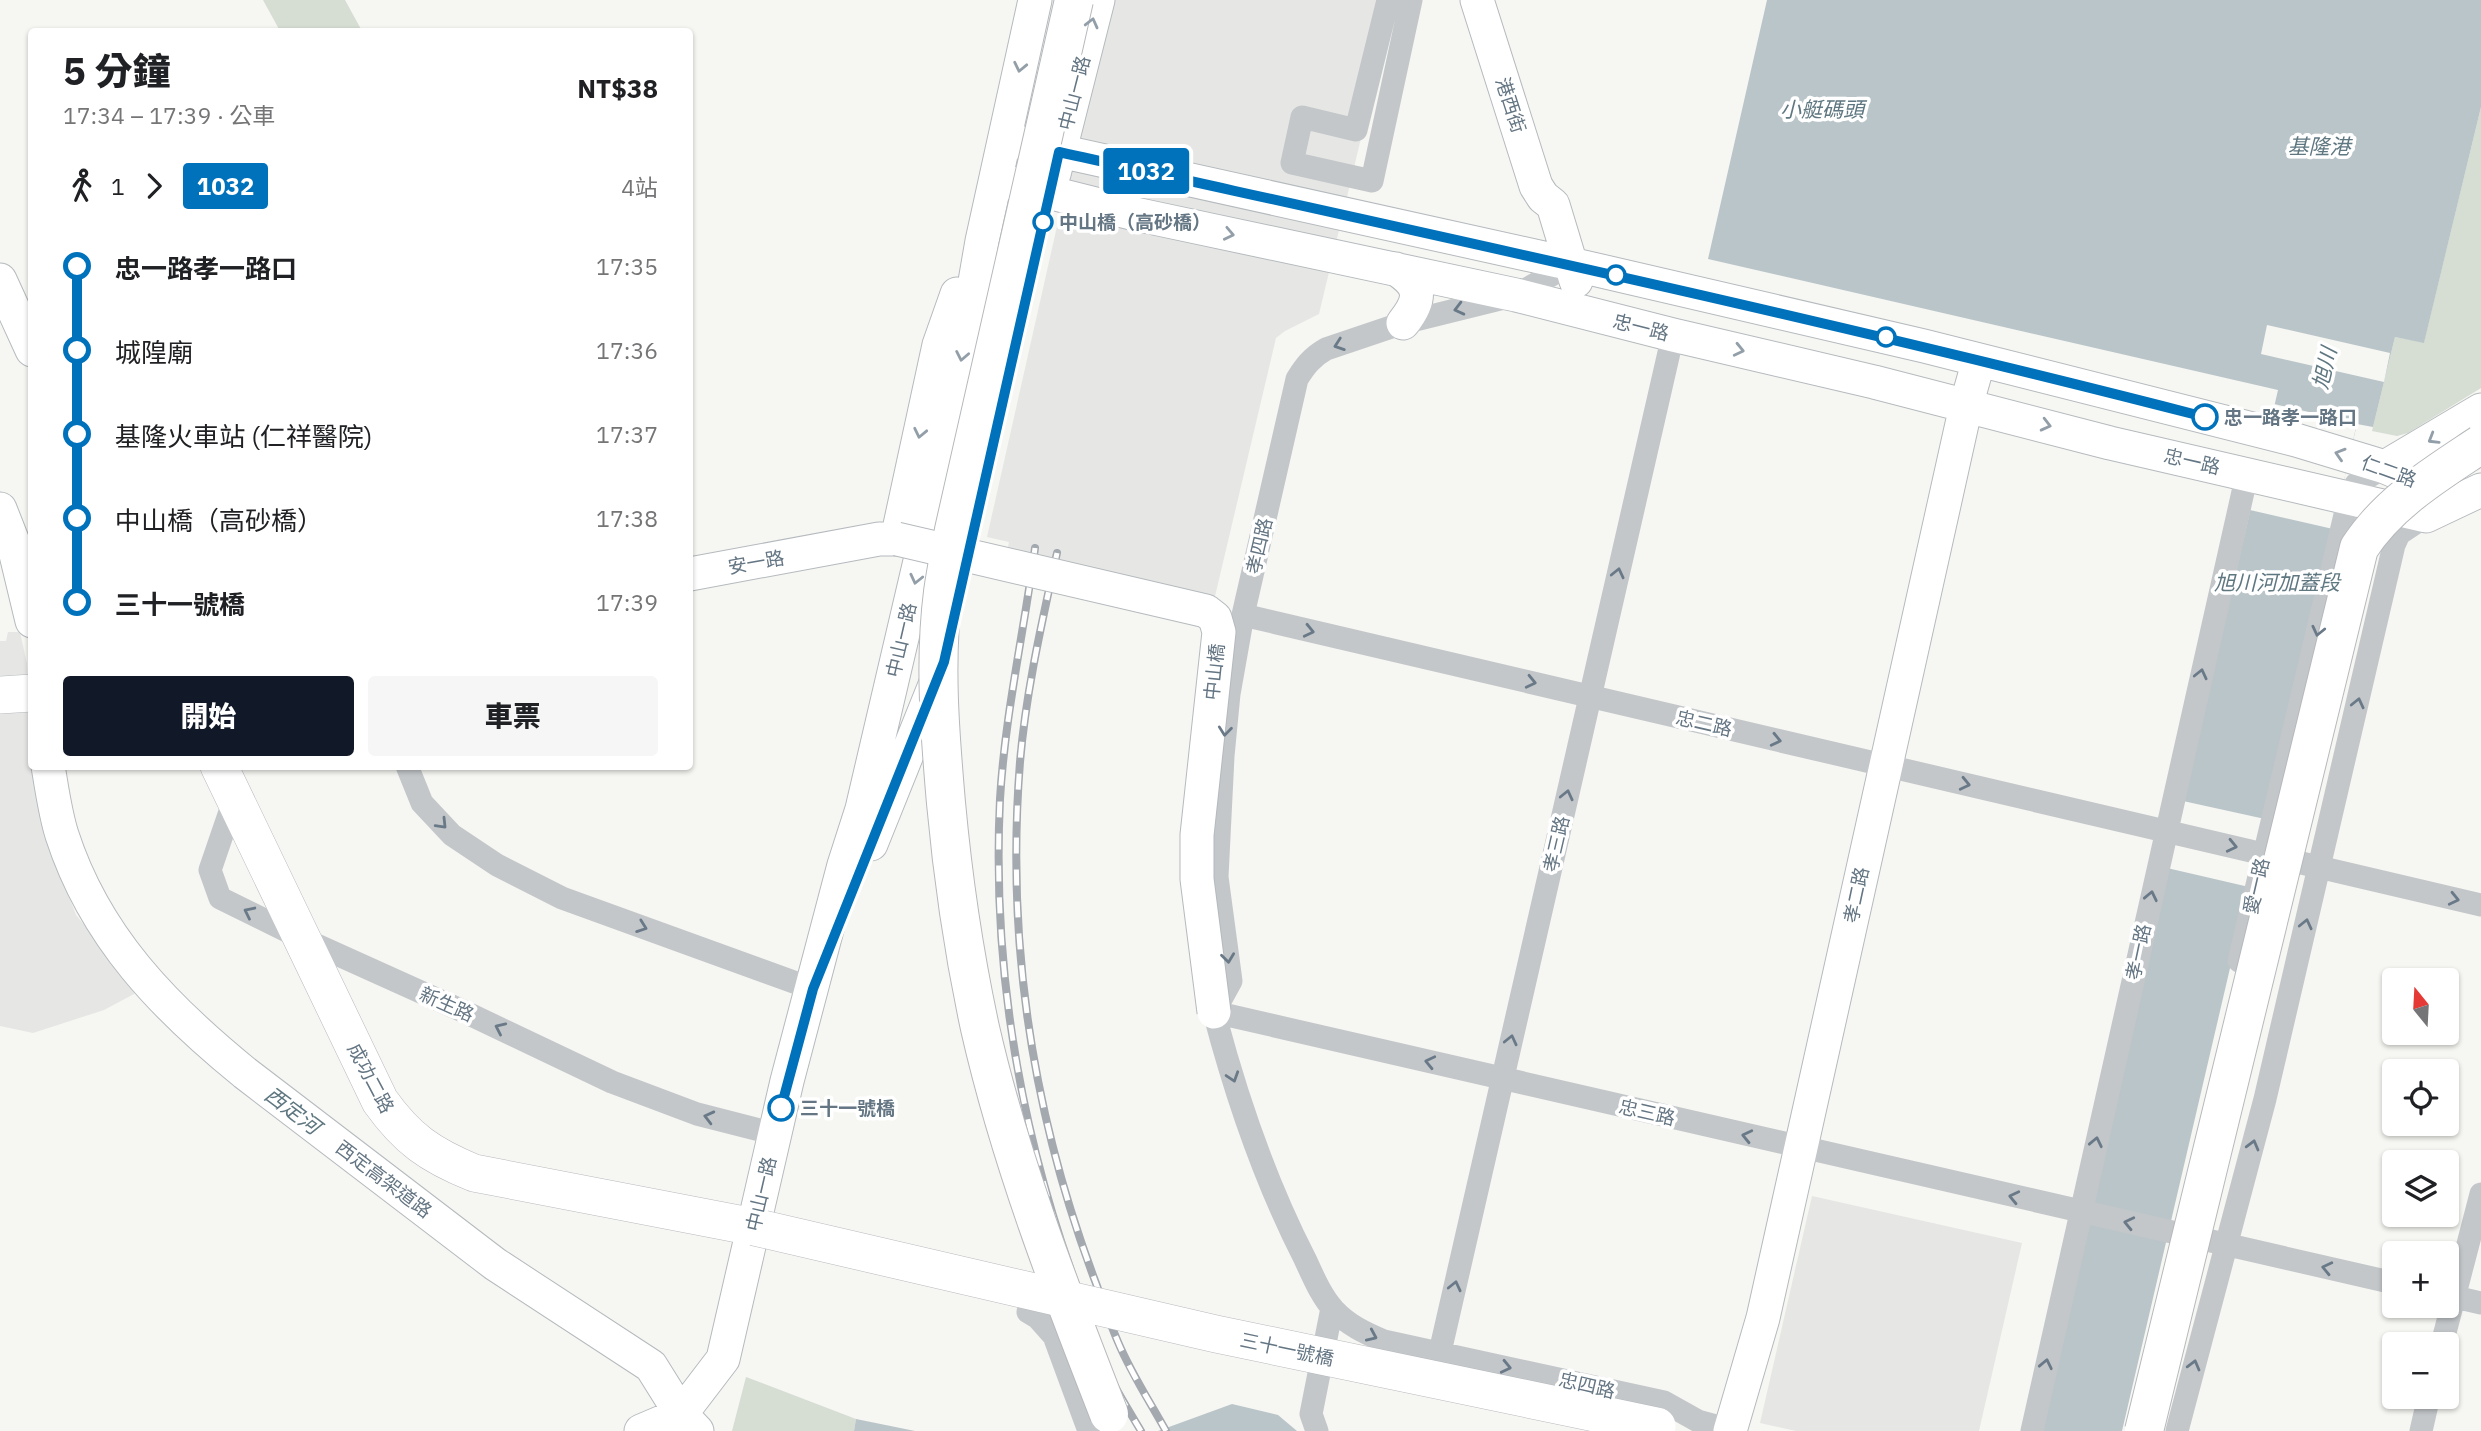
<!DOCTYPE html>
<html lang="zh-TW">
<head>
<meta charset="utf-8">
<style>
  :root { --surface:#fff; --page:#f6f6f6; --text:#202124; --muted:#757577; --accent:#111827 }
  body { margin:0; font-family:"IBM Plex Sans","Noto Sans TC",sans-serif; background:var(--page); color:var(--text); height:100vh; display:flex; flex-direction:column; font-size:26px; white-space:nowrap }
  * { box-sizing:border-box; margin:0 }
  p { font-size:23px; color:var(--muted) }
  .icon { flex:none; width:38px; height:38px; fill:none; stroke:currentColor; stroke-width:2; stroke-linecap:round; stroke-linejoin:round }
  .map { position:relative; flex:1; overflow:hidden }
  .drawer { position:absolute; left:28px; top:28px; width:665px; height:742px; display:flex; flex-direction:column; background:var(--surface); border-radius:7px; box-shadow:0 2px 5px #0004 }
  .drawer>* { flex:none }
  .badge { padding:0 14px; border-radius:5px; font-size:24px; line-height:46px }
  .needle { width:46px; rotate:342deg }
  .tools { position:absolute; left:2382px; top:968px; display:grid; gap:14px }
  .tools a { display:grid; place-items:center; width:77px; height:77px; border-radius:7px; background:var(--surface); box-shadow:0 2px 5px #0004; font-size:35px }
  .map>.badge { position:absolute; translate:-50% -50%; box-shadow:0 0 0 4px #fff }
  .legs { display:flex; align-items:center; gap:10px; height:77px; padding:0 35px; font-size:23px }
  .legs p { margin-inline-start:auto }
  .headline { display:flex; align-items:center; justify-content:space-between; height:119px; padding:0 35px }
  h1 { font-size:38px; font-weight:800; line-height:52px }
  .primary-button { display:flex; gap:14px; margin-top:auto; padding:14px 35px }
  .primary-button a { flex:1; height:80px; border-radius:7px; background:var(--accent); color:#fff; font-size:28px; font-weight:800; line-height:80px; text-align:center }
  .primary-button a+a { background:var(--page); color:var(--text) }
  ul { padding:0 35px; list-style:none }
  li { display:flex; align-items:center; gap:24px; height:84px; font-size:26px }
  li i { display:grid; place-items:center; width:10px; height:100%; margin:0 9px; background:currentColor }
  li i::after { content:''; width:18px; height:18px; margin:-9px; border:5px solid; border-radius:50%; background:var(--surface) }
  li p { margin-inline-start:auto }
  li:first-child i { background:linear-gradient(#0000 50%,currentColor 0) }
  li:last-child i { background:linear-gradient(currentColor 50%,#0000 0) }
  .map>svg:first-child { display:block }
  .built { fill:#e6e7e5 }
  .green { fill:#d6ddd3 }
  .water { fill:#bac5c9 }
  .pier { fill:#f6f6f2 }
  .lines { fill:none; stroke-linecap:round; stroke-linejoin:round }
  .secondary-casing { stroke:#b5babe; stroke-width:35 }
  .primary-casing { stroke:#b6babe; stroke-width:38 }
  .street { stroke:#c3c7ca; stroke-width:23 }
  .secondary { stroke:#fff; stroke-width:33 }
  .primary { stroke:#fff; stroke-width:37 }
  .rail-casing { stroke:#a3a9af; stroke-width:8 }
  .rail { stroke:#fff; stroke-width:5; stroke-dasharray:16; stroke-linecap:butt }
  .secondary-bridge-casing { stroke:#b5babe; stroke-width:35; stroke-linecap:butt }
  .primary-bridge-casing { stroke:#b6babe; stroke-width:38; stroke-linecap:butt }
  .highway-bridge-casing { stroke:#b6b9bc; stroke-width:40; stroke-linecap:butt }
  .secondary-bridge { stroke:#fff; stroke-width:33 }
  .primary-bridge { stroke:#fff; stroke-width:37 }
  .highway-bridge { stroke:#fff; stroke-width:38 }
  .oneway { stroke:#929ea8 }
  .oneway2 { stroke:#697987 }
  .line-1-casing { stroke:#fff; stroke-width:16 }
  .line-1 { stroke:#0072bc; stroke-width:10 }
  .stop-1-dot { fill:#fff; stroke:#0072bc; stroke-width:3.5 }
  .labels { text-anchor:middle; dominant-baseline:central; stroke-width:7; stroke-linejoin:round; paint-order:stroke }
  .street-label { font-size:19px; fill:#647583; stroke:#fff }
  .stop-label { font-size:19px; font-weight:bold; fill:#647583; stroke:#fff; text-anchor:start }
  .water-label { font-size:21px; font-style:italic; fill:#5f7780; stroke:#fff }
</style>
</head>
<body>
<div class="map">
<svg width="2481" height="1431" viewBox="0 0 2481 1431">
  <rect width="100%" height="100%" fill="#f6f6f2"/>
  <path class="built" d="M1108,0H1394L1319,314L1285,331L1276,338L1212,609L1006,557L1009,542L987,537Z
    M8,632H20L27,664L32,766L34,767L48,839L76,915L138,989L134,994L104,1010L33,1033L0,1026V641H6Z
    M1812,1196L2022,1243L1979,1431H1796L1760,1423Z"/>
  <path class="green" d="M263,0H345L362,31H280Z
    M2481,107V388L2408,433L2397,436L2372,431L2395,337L2424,342Z
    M746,1377L856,1419L854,1431H732Z"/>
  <path class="water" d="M1767,0H2481V107L2424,343L2395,337L2373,427L2357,424L2122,1431H2038L2278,390L1708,259Z
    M1232,1404L1278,1415L1297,1431H1158Z
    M856,1419L915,1431H854Z"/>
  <path class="pier" d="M2267,325L2390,353L2384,382L2261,354Z
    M2274,404L2357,423L2333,529L2250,510Z
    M2183,801L2265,819L2249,887L2167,868Z"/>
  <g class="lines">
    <g class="secondary-casing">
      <path id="secondary" d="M1477,0L1536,186L1543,197L1553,205L1576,281
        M1005,139L1571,264L1924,346L2296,440L2385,467L2446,493
        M1054,174L1098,0
        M996,179L1135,214L1516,295L1673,335L1874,382L2110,443L2426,516L2481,490
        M1396,269C1422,286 1422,299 1403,323
        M0,280L32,350
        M2385,467L2481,410
        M0,509L13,542L32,621
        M690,574L879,539H897L939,345L957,294
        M48,766C52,789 55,813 62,835C95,937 164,1007 245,1073L495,1264L651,1366L681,1414L697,1431
        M871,844L937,680
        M641,1431L681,1414L723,1359L787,1081L844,865L862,809L920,561L963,351L982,241L1035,0
        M1730,1431L1763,1318L1966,406L1979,360"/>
    </g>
    <g class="primary-casing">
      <path id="primary" d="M0,695L32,693
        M219,766L380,1101C407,1139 430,1155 474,1173L754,1227"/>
    </g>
    <path class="street" d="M1388,0L1356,130L1302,117L1292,163L1372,181L1411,0
      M1243,615L2481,905
      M407,766L422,803L452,835L497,865L562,898L813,989
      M234,800L210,870L220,898L301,938L465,1012L612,1082L697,1114L775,1134
      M2239,961L2349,498L2356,484L2385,467
      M1214,1012L2394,1283
      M1214,1012L1231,981L1217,877L1223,756L1229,694L1243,615L1297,379C1305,366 1312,357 1326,349L1403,323L1516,295L1571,264
      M1214,1012C1236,1096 1265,1181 1305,1259C1313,1276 1321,1296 1334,1310C1348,1325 1365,1333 1384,1341L1664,1402L1698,1421L1731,1430
      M2446,1295L2481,1303
      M1028,1312L1038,1318L1054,1336L1089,1431
      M2442,1344L2481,1194
      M1440,1352L1673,335
      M1317,1431L1311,1414L1332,1308
      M2032,1431L2247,474
      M2177,1431L2265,1099L2394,545L2399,534L2426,516
      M2421,1431L2429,1396"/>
    <use href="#secondary" class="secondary"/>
    <use href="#primary" class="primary"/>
    <g class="rail-casing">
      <path id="rail" d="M1035,548C1024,632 1005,714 1000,799C992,964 1019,1126 1075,1282C1083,1305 1089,1329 1099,1352C1109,1379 1126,1406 1141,1431
        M1057,553C1042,622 1026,691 1020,762C1006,939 1032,1112 1094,1278C1102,1299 1109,1321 1118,1342C1131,1373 1150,1402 1166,1431"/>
    </g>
    <use href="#rail" class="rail"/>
    <g class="secondary-bridge-casing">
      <path id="secondary-bridge" d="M897,539L1206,611L1215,618L1219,632L1197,835V879L1214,1012"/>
    </g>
    <g class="primary-bridge-casing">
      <path id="primary-bridge" d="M754,1227L1216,1334L1657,1426"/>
    </g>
    <g class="highway-bridge-casing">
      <path id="highway-bridge" d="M1074,0L954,530C950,551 946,571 943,592C934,662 940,734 946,803C953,879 964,954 980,1028C1010,1160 1060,1289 1109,1414
        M2144,1431L2359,548C2389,502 2436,474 2481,444"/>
    </g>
    <use href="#secondary-bridge" class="secondary-bridge"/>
    <use href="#primary-bridge" class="primary-bridge"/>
    <use href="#highway-bridge" class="highway-bridge"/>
  </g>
  <defs><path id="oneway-chevron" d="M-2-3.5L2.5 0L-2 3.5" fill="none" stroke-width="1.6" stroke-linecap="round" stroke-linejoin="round" transform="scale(1.75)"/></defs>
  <g class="oneway">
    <use href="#oneway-chevron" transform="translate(1092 23) rotate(-76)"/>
    <use href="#oneway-chevron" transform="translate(1020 67) rotate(102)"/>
    <use href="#oneway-chevron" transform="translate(1229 234) rotate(12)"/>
    <use href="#oneway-chevron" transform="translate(1739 350) rotate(13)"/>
    <use href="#oneway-chevron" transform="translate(962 356) rotate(101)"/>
    <use href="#oneway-chevron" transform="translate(2046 425) rotate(14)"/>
    <use href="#oneway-chevron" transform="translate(920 433) rotate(102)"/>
    <use href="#oneway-chevron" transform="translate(2433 439) rotate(149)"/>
    <use href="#oneway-chevron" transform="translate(2340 454) rotate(-163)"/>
    <use href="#oneway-chevron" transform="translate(916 579) rotate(103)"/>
  </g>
  <g class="oneway2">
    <use href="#oneway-chevron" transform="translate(1459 309) rotate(166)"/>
    <use href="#oneway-chevron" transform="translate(1339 345) rotate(161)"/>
    <use href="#oneway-chevron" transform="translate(1618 573) rotate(-77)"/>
    <use href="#oneway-chevron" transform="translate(1309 631) rotate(13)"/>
    <use href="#oneway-chevron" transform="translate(2318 631) rotate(103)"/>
    <use href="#oneway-chevron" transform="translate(2201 674) rotate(-77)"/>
    <use href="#oneway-chevron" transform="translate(1531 682) rotate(13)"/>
    <use href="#oneway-chevron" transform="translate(2358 703) rotate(-77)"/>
    <use href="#oneway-chevron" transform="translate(1225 731) rotate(96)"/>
    <use href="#oneway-chevron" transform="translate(1776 740) rotate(13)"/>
    <use href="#oneway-chevron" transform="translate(1965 784) rotate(13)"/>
    <use href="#oneway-chevron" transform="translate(1567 795) rotate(-77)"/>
    <use href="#oneway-chevron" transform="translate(442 824) rotate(46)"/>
    <use href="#oneway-chevron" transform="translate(2232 846) rotate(13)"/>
    <use href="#oneway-chevron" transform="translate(2151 896) rotate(-78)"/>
    <use href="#oneway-chevron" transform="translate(2454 899) rotate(13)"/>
    <use href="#oneway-chevron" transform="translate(249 912) rotate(-154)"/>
    <use href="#oneway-chevron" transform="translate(2306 924) rotate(-77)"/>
    <use href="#oneway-chevron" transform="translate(642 927) rotate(20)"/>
    <use href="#oneway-chevron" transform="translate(1228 958) rotate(83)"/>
    <use href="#oneway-chevron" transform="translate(500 1028) rotate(-155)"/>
    <use href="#oneway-chevron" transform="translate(1511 1040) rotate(-77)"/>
    <use href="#oneway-chevron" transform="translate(1430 1062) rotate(-167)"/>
    <use href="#oneway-chevron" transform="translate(1233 1077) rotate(72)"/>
    <use href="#oneway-chevron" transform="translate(709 1117) rotate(-166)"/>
    <use href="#oneway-chevron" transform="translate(1747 1136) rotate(-167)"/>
    <use href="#oneway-chevron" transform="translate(2096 1142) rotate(-78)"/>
    <use href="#oneway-chevron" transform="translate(2253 1145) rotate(-75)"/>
    <use href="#oneway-chevron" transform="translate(2014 1197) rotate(-167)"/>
    <use href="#oneway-chevron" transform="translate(2129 1223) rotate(-167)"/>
    <use href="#oneway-chevron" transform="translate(2327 1268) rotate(-167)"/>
    <use href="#oneway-chevron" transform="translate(1455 1286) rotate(-77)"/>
    <use href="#oneway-chevron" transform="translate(1372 1336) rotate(24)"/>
    <use href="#oneway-chevron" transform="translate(2046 1364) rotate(-78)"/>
    <use href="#oneway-chevron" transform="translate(2194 1365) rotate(-75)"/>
    <use href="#oneway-chevron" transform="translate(1506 1367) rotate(13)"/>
  </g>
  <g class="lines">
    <g class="line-1-casing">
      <path id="line-1" d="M781,1108L813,989L944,662L1059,152C1442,237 1825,319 2205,417"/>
    </g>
    <use href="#line-1" class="line-1"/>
  </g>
  <g class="stop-1-dot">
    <circle cx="1043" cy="222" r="9"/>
    <circle cx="1616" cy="275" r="9"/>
    <circle cx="1886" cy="337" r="9"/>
    <circle cx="2205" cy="417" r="12"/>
    <circle cx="781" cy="1108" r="12"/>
  </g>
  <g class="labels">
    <g class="street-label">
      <text transform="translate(1074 93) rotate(-76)">中山一路</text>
      <text transform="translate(1511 105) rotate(72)">港西街</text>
      <text transform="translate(1641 327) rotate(14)">忠一路</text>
      <text transform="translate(2192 461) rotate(13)">忠一路</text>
      <text transform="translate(2389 471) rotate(20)">仁二路</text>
      <text transform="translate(1259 546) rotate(-77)">孝四路</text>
      <text transform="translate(756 562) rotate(-10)">安一路</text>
      <text transform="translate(901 640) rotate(-77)">中山一路</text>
      <text transform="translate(1214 672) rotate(-84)">中山橋</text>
      <text transform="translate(1704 723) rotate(13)">忠二路</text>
      <text transform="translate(1556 844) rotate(-77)">孝三路</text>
      <text transform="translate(2256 886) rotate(-77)">愛一路</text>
      <text transform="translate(1856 895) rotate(-78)">孝二路</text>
      <text transform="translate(2138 952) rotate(-78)">孝一路</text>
      <text transform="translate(447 1004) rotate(24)">新生路</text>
      <text transform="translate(371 1078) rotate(62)">成功二路</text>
      <text transform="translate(1647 1112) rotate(13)">忠三路</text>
      <text transform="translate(384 1179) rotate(37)">西定高架道路</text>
      <text transform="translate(761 1194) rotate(-77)">中山一路</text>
      <text transform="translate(1287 1349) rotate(12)">三十一號橋</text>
      <text transform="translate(1587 1385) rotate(13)">忠四路</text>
    </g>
    <g class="stop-label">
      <text x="1059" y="222">中山橋（高砂橋）</text>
      <text x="2224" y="417">忠一路孝一路口</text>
      <text x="800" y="1108">三十一號橋</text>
    </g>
    <g class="water-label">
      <text x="1822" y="109">小艇碼頭</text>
      <text x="2319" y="146">基隆港</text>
      <text transform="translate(2324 368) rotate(-77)">旭川</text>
      <text x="2277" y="582">旭川河加蓋段</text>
      <text transform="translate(293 1110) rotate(37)">西定河</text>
    </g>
  </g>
</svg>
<div class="tools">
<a><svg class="needle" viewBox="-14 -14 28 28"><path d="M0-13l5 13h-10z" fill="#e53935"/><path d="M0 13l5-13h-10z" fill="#757577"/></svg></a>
<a><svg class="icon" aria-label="locate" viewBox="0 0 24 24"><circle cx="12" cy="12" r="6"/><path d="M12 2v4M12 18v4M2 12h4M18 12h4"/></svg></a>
<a><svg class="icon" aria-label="layers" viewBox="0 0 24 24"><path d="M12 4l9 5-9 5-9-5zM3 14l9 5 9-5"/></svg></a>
<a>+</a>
<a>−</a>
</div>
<b class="badge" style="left:1146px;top:171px;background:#0072bc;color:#fff">1032</b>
<section class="drawer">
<div class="headline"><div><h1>5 分鐘</h1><p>17:34 – 17:39 · 公車</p></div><b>NT$38</b></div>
<div class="legs"><svg class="icon" aria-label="walk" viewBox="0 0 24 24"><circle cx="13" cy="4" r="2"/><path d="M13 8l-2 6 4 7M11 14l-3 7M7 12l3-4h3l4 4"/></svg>1<svg class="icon" aria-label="forward" viewBox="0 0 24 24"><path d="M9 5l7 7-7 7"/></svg><b class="badge" style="background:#0072bc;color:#fff">1032</b><p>4站</p></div>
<ul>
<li><i style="color:#0072bc"></i><b>忠一路孝一路口</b><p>17:35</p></li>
<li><i style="color:#0072bc"></i><span>城隍廟</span><p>17:36</p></li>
<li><i style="color:#0072bc"></i><span>基隆火車站 (仁祥醫院)</span><p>17:37</p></li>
<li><i style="color:#0072bc"></i><span>中山橋（高砂橋）</span><p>17:38</p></li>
<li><i style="color:#0072bc"></i><b>三十一號橋</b><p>17:39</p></li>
</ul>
<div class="primary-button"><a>開始</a><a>車票</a></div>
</section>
</div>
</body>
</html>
